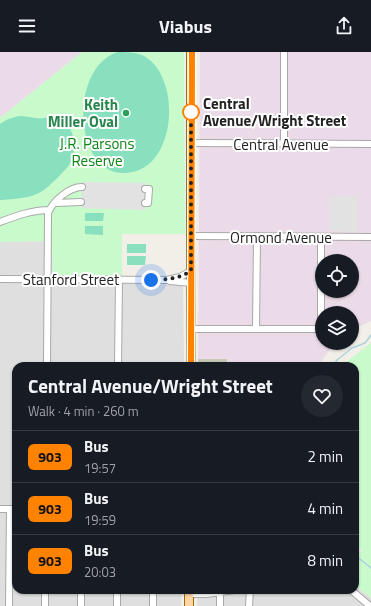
<!DOCTYPE html>
<html lang="en">
<head>
<meta charset="utf-8">
<style>
  :root { --surface:#171b24; --page:#242831; --text:#f1f3f6; --muted:#9ea1a6; --line:#363941 }
  body { margin:0; font-family:"Titillium Web",sans-serif; background:var(--page); color:var(--text); height:100vh; display:flex; flex-direction:column; font-size:15px; white-space:nowrap }
  * { box-sizing:border-box; margin:0 }
  p { font-size:13px; color:var(--muted) }
  .icon { flex:none; width:22px; height:22px; fill:none; stroke:currentColor; stroke-width:2; stroke-linecap:round; stroke-linejoin:round }
  .map { position:relative; flex:1; overflow:hidden }
  .drawer { position:absolute; left:12px; top:310px; width:347px; height:232px; display:flex; flex-direction:column; background:var(--surface); border-radius:12px; box-shadow:0 1px 3px #0004 }
  .drawer>* { flex:none }
  .badge { padding:0 8px; border-radius:6px; font-size:14px; line-height:26px }
  .buttons { position:absolute; left:315px; top:202px; display:grid; gap:8px }
  .buttons a { display:grid; place-items:center; width:44px; height:44px; border-radius:50%; background:var(--surface); box-shadow:0 1px 3px #0004; font-size:20px }
  .you { position:absolute; width:20px; height:20px; margin:-10px; border:3px solid #fff; border-radius:50%; background:#1a73e8; box-shadow:0 0 0 6px #1a73e833 }
  .map>.badge { position:absolute; translate:-50% -50%; box-shadow:0 0 0 2px #fff }
  .round { display:grid; place-items:center; flex:none; width:42px; height:42px; border-radius:21px; background:var(--page) }
  .head { display:flex; align-items:center; justify-content:space-between; height:68px; padding:0 16px }
  h1 { font-size:19px; font-weight:700; line-height:30px }
  ul { padding:0; list-style:none }
  li { display:flex; align-items:center; gap:12px; height:52px; padding:0 16px; border-top:1px solid var(--line) }
  li div { flex:1 }
  li b { display:block; font-size:15px }
  li em { font-style:normal }
  li .badge { min-width:44px; font-weight:700; text-align:center }
  header { display:flex; justify-content:space-between; align-items:center; height:52px; padding:0 16px; background:var(--surface); font-size:18px; font-weight:700 }
  .map>svg:first-child { display:block }
  .residential { fill:#e0dfdf }
  .industrial { fill:#ebdbe8; fill-rule:evenodd }
  .construction { fill:#c7c7b4 }
  .park { fill:#c8facc }
  .pitch { fill:#88e0be }
  .parking { fill:#e2e2e2 }
  .lines { fill:none; stroke-linecap:round; stroke-linejoin:round }
  .stream { stroke:#aad3df; stroke-width:1.5 }
  .minor-casing { stroke:#a9a9a9; stroke-width:8 }
  .major-casing { stroke:#a06b00; stroke-width:10 }
  .minor { stroke:#fff; stroke-width:6 }
  .major { stroke:#fcd6a4; stroke-width:8 }
  .line-casing { stroke:#fff; stroke-width:9 }
  .line { stroke:#ff8200; stroke-width:6 }
  .walk { stroke:#222; stroke-width:4; stroke-dasharray:0 7.2 }
  .stop-dot { fill:#fff; stroke:#ff8200; stroke-width:2 }
  .leisure-dot { fill:#2e9e5b; stroke:#fff; stroke-width:1.5 }
  .labels { text-anchor:middle; dominant-baseline:central; stroke-width:4; stroke-linejoin:round; paint-order:stroke }
  .stop-label { font-size:15px; font-weight:bold; fill:#222; stroke:#fff; text-anchor:start }
  .leisure-label { font-size:15px; font-weight:bold; fill:#27864d; stroke:#fff; text-anchor:end }
  .park-label { font-size:15px; fill:#0c8416; stroke:#fff }
  .street-label { font-size:15px; fill:#222; stroke:#fff }
</style>
</head>
<body>
<header><svg class="icon" aria-label="menu" viewBox="0 0 24 24"><path d="M4 6h16M4 12h16M4 18h16"/></svg>Viabus<svg class="icon" aria-label="share" viewBox="0 0 24 24"><path d="M12 15V3M7 8l5-5 5 5M5 13v7h14v-7"/></svg></header>
<div class="map">
<svg width="371" height="554" viewBox="0 0 371 554">
  <rect width="100%" height="100%" fill="#f2efe9"/>
  <path class="residential" d="M52,189L53,224H183L184,314H16V538H182L181,554H0V190Z
    M355,533L371,546V554H197V538H355Z"/>
  <path class="industrial" d="M0,0H82L0,66Z
    M200,0H371V269L352,278V261H322V291H335L318,314H198ZM322,209H352V239H322Z"/>
  <path class="construction" d="M198,307H227V314H198Z"/>
  <path class="park" d="M82,0H184L185,182H122V225L53,224L52,189L0,190V66Z
    M371,291V546L355,533V500L363,499L355,491V314H341Z"/>
  <path class="pitch" d="M118,0C126,0 134,0 142,3C184,23 177,123 123,121C73,120 69,15 118,0Z
    M19,64C25,64 29,65 35,66C43,68 53,62 62,68C75,76 77,97 71,110C68,116 48,136 41,140C30,146 15,147 2,148H0V72L8,67Z
    M85,161H104L103,169H85Z
    M85,174H103V183L85,182Z
    M127,192H146V201H127Z
    M127,204H146L145,213H127Z"/>
  <path class="parking" d="M82,130L146,131L145,158L81,156Z
    M329,144H357V180L330,179Z"/>
  <g class="lines">
    <path class="stream" d="M333,314L337,308L352,296L365,291L371,283
      M355,503L371,516"/>
    <g class="minor-casing">
      <path id="minor" d="M191,91L371,92
        M284,91V0
        M55,151L81,150
        M145,151H148L149,137H145
        M0,170C16,164 32,158 49,158
        M191,184L371,185
        M0,227L167,228L180,225L191,219
        M170,229L191,231
        M191,277H321V185
        M256,277L257,184
        M47,314L48,161C53,149 69,135 82,135
        M118,314L119,227
        M0,457H16
        M351,538L370,554
        M220,539V554
        M189,542H207L234,538
        M9,554L10,457
        M45,554V538
        M81,554V538
        M117,554V538
        M153,554V538
        M249,554L250,538"/>
    </g>
    <g class="major-casing">
      <path id="major" d="M191,314V0
        M189,554V538"/>
    </g>
    <use href="#minor" class="minor"/>
    <use href="#major" class="major"/>
  </g>
  <g class="lines">
    <g class="line-casing">
      <path id="line" d="M191,314L192,0"/>
    </g>
    <use href="#line" class="line"/>
    <path class="walk" d="M151,228C165,228 178,227 191,219V60"/>
  </g>
  <circle class="stop-dot" cx="191" cy="60" r="8"/>
  <circle class="leisure-dot" cx="126" cy="61" r="4"/>
  <g class="labels">
    <g class="stop-label">
      <text x="203" y="51">Central<tspan x="203" dy="17">Avenue/Wright Street</tspan></text>
    </g>
    <g class="leisure-label">
      <text x="118" y="52">Keith<tspan x="118" dy="17">Miller Oval</tspan></text>
    </g>
    <g class="park-label">
      <text x="97" y="91">J.R. Parsons<tspan x="97" dy="17">Reserve</tspan></text>
    </g>
    <g class="street-label">
      <text x="281" y="92">Central Avenue</text>
      <text x="281" y="185">Ormond Avenue</text>
      <text x="71" y="227">Stanford Street</text>
    </g>
  </g>
</svg>
<div class="buttons">
<a><svg class="icon" aria-label="locate" viewBox="0 0 24 24"><circle cx="12" cy="12" r="6"/><path d="M12 2v4M12 18v4M2 12h4M18 12h4"/></svg></a>
<a><svg class="icon" aria-label="layers" viewBox="0 0 24 24"><path d="M12 4l9 5-9 5-9-5zM3 14l9 5 9-5"/></svg></a>
</div>
<div class="you" style="left:151px;top:228px"></div>
<section class="drawer">
<div class="head"><div><h1>Central Avenue/Wright Street</h1><p>Walk · 4 min · 260 m</p></div><a class="round"><svg class="icon" aria-label="heart" viewBox="0 0 24 24"><path d="M12 20l-8-8c-3-5 5-10 8-4 3-6 11-1 8 4z"/></svg></a></div>
<ul>
<li><span class="badge" style="background:#ff8200;color:#111">903</span><div><b>Bus</b><p>19:57</p></div><em>2 min</em></li>
<li><span class="badge" style="background:#ff8200;color:#111">903</span><div><b>Bus</b><p>19:59</p></div><em>4 min</em></li>
<li><span class="badge" style="background:#ff8200;color:#111">903</span><div><b>Bus</b><p>20:03</p></div><em>8 min</em></li>
</ul>
</section>
</div>
</body>
</html>
